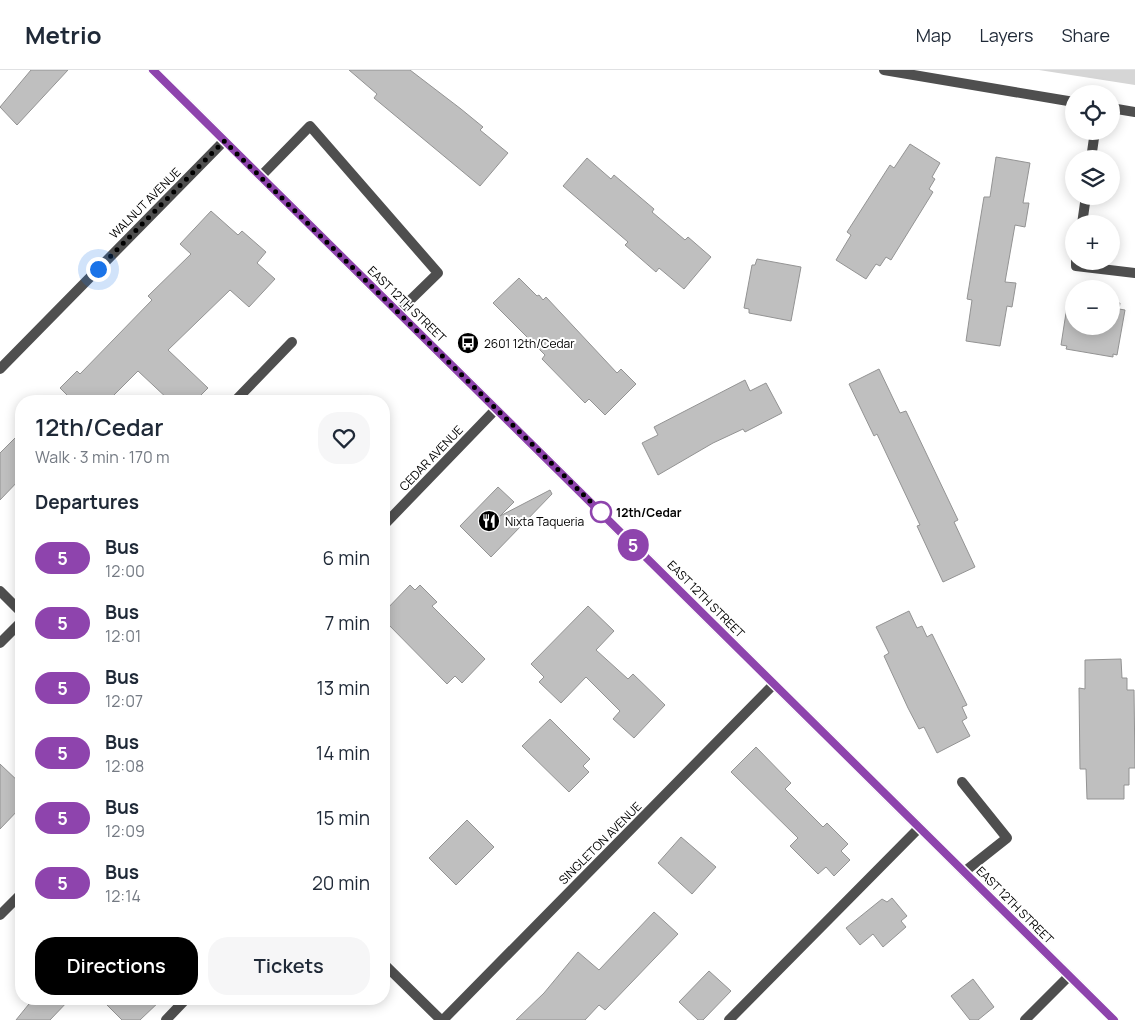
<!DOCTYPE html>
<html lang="en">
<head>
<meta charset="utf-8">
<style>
  :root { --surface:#fff; --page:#f6f6f7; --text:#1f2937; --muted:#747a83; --line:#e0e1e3; --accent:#000 }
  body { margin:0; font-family:Manrope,sans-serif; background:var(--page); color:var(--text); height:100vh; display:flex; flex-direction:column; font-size:19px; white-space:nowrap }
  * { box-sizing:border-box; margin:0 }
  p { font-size:16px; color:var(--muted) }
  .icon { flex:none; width:28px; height:28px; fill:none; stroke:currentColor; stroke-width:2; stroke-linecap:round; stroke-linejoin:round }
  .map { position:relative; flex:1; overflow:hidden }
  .sheet { position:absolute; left:15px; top:325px; width:375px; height:610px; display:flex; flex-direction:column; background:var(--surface); border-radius:20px; box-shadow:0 2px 12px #0003 }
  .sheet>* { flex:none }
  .badge { padding:0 10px; border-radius:16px; font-size:18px; line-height:32px }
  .buttons { position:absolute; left:1065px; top:15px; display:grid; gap:10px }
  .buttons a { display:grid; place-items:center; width:55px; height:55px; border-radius:50%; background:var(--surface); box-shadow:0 2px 12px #0003; font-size:25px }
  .you { position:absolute; width:25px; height:25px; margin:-12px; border:4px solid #fff; border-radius:50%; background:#1a73e8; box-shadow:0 0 0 8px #1a73e833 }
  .map>.badge { position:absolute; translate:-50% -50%; box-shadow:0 0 0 2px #fff }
  h2 { padding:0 20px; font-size:19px; line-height:45px }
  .round { display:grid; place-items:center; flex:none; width:52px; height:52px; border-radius:20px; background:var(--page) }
  .head { display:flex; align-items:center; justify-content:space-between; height:85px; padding:0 20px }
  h1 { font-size:24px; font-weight:600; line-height:38px }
  .primary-button { display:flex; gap:10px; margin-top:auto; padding:10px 20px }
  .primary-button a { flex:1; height:58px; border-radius:20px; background:var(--accent); color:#fff; font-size:20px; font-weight:600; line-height:58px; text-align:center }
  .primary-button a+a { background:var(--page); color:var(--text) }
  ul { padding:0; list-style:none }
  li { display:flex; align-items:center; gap:15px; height:65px; padding:0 20px }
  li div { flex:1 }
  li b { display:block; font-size:19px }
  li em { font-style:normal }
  li .badge { min-width:55px; font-weight:700; text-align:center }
  header { display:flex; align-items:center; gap:30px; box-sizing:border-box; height:70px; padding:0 25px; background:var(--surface); border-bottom:1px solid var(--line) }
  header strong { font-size:24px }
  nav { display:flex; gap:28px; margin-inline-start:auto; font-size:18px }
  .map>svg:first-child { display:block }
  .green { fill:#d6d6d6 }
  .building { fill:#bfbfbf; stroke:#939393 }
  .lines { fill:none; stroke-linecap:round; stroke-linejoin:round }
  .service { stroke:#4f4f4f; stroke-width:10 }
  .minor { stroke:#4f4f4f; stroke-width:10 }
  .tertiary { stroke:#4f4f4f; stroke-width:10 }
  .line-casing { stroke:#fff; stroke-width:11 }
  .line { stroke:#8e44ad; stroke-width:8 }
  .walk { stroke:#000; stroke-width:5; stroke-dasharray:0 9 }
  .stop-dot { fill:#fff; stroke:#8e44ad; stroke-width:2.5 }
  .labels { text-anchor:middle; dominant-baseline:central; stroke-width:4; stroke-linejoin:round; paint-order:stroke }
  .street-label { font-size:12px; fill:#000; stroke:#fff }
  .poi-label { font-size:12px; fill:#000; stroke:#fff; text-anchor:start }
  .stop-label { font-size:12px; font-weight:bold; fill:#000; stroke:#fff; text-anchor:start }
</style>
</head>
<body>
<header>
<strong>Metrio</strong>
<nav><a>Map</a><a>Layers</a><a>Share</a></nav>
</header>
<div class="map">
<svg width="1135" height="950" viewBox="0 0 1135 950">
  <rect width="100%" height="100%" fill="#fff"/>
  <path class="green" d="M1039,0H1135V15Z"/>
  <path class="building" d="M31,0H68L17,55L0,37Z
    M349,0H410L461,39L483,57L480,60L508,83L480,116L374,28L377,24Z
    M910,74L940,93L932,107L935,109L929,119L933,122L891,190L886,187L880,196L876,194L866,209L836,190L851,165L847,162L890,95L894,98Z
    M996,87L1030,93L1023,133H1029L1025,157L1015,155L1005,212L1016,213L1012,237L1007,236L1000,276L966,271L972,230L967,229L984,127H990Z
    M587,88L611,109L614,105L654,139L652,142L685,170L688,167L711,187L684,219L659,198L656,202L625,175L628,172L563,116Z
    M211,141L238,165L242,161L266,182L257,193L275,209L249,237L230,220L168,280L208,318L195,331H170L138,301L108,331H73L60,318L77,301L80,304L152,230L148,226L191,184L180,174Z
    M757,189L801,197L791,251L749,243V239L744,238L752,195H755Z
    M519,208L537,226L539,225L543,230L546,227L617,303L621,299L636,314L605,345L589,329L585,333L542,289L545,285L493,233Z
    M1074,228V256H1111V232L1120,233L1119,239L1125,240L1117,285L1113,284V287L1066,279L1067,276L1061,275L1068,230L1073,231Z
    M879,299L900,343L906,341L958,450L954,452L975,497L943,512L917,456L920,455L877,364L874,366L849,314Z
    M745,310L750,321L766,313L782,343L745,362L743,359L713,373L658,405L642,373L658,365L654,357Z
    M21,362V408L0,430V383Z
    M498,417L514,432L500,446L550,420L552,424L491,487L460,456Z
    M410,515L415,520L420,515L437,532L432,536L485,589L462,613L455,606L447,614L384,550V542Z
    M588,536L614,561L596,580L628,609L633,604L665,635L634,668L613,649L620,641L586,607L561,633L539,612L544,607L531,594Z
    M909,541L917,558L922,556L927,567L932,564L967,635L962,637L967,648L962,651L970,666L937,683L924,657L919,659L908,638L884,586L889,583L876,557Z
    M1121,589L1122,608H1127V620H1134L1135,698H1129V715H1124V729H1087L1086,699H1080L1079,618L1085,619V590Z
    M550,649L590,689L583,696L589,702L569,722L522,676Z
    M756,677L791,713L785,719L823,757L827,753L848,774L841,781L850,790L834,806L826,797L818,804L790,776L798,768L731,702Z
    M0,694L21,714V737L0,759Z
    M467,750L494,777L456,815L429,788Z
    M681,767L716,797L692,824L658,793Z
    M892,828L907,846L901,851L906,857L883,877L873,864L860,875L846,858L882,829L887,832Z
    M654,842L678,864L605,940L599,935L585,950H516L544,923L578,882L599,900Z
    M709,901L731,921L703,950H698L679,932Z
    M973,909L994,937L978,950H970L951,926Z
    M33,929H70L50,950H16Z
    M101,929H162L140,950H122Z"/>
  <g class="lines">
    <path class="service" d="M1091,89L1095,61
      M261,106L310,56L438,203L398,242
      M1082,154L1086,126
      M1076,191V196L1135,203
      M235,331L292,272
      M0,573L21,552
      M962,712L1007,768L964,802
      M166,950L186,929
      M729,950L919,758"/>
    <path class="minor" d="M884,0L1074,32
      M1111,38L1135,42
      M0,299L224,71
      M384,455L496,339
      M0,521L21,542
      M0,845L21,824
      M384,894L441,950
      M443,950L774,614
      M1025,950L1069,906"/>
    <path class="tertiary" d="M153,0L1114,950"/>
  </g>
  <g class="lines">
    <g class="line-casing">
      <path id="line" d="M153,0L1114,950"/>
    </g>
    <use href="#line" class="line"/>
    <path class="walk" d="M98,199L224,71L603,444L601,442"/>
  </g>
  <defs>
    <g id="bus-disc" transform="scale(1.125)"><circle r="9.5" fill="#000" stroke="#fff"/><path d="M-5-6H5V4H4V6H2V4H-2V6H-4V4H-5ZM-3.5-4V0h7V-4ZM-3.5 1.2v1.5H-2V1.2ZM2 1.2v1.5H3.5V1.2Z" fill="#fff"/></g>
    <g id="restaurant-disc" transform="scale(1.125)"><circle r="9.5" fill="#000" stroke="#fff"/><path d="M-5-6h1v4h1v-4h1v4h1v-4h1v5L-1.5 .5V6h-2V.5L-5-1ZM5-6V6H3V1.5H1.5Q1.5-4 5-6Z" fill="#fff"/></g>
  </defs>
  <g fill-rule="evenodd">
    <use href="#bus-disc" x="468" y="273"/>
    <use href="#restaurant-disc" x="489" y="451"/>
  </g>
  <circle class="stop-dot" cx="601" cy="442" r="10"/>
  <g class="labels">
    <g class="street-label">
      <text transform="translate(145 133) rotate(-45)">WALNUT AVENUE</text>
      <text transform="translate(407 234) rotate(44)">EAST 12TH STREET</text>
      <text transform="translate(431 388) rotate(-46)">CEDAR AVENUE</text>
      <text transform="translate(706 529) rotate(45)">EAST 12TH STREET</text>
      <text transform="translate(600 773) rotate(-45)">SINGLETON AVENUE</text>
      <text transform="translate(1015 835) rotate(45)">EAST 12TH STREET</text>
    </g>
    <g class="poi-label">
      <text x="484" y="273">2601 12th/Cedar</text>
      <text x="505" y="451">Nixta Taqueria</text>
    </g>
    <g class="stop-label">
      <text x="616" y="442">12th/Cedar</text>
    </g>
  </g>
</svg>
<div class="buttons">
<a><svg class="icon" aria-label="locate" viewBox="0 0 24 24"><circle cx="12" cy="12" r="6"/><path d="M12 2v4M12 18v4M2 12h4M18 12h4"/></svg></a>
<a><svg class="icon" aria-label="layers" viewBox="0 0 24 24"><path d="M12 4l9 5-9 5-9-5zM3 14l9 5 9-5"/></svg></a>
<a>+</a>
<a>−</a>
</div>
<div class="you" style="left:98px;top:199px"></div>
<b class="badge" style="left:633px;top:475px;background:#8e44ad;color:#fff">5</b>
<section class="sheet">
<div class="head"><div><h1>12th/Cedar</h1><p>Walk · 3 min · 170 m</p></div><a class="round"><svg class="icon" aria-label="heart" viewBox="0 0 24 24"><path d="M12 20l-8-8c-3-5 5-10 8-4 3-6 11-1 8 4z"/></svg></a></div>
<h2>Departures</h2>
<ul>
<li><span class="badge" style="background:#8e44ad;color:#fff">5</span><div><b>Bus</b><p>12:00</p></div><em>6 min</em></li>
<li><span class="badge" style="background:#8e44ad;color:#fff">5</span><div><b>Bus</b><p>12:01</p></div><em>7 min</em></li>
<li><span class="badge" style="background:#8e44ad;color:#fff">5</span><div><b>Bus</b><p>12:07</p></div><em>13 min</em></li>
<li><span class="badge" style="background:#8e44ad;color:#fff">5</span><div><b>Bus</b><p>12:08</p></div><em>14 min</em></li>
<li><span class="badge" style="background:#8e44ad;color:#fff">5</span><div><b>Bus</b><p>12:09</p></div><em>15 min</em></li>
<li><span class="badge" style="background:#8e44ad;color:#fff">5</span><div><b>Bus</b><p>12:14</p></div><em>20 min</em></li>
</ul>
<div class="primary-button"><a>Directions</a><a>Tickets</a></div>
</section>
</div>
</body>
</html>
